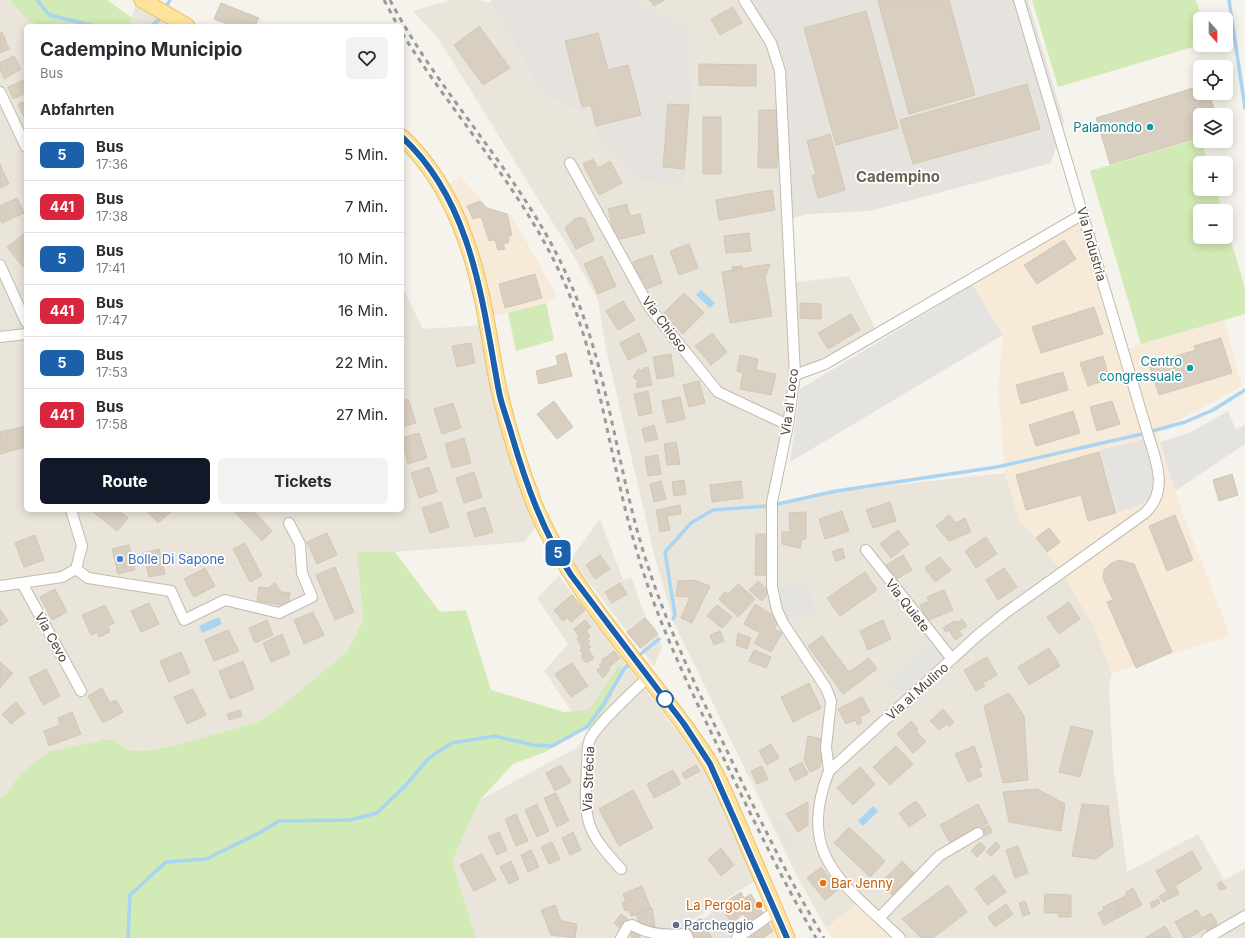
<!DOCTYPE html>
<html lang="de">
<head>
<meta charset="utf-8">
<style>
  :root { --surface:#fff; --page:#f2f2f3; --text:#2b2b33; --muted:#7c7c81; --line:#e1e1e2; --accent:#111827 }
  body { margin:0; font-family:Inter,sans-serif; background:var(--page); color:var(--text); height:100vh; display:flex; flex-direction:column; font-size:15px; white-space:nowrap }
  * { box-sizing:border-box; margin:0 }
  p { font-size:13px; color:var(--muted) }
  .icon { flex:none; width:22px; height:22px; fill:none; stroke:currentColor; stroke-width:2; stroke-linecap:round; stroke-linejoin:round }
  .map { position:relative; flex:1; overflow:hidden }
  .details { position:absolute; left:24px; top:24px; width:380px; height:488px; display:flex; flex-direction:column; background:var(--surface); border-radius:6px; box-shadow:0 2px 10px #0003 }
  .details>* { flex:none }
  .badge { padding:0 8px; border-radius:6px; font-size:14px; line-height:26px }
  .needle { width:26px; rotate:159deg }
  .fabs { position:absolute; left:1193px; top:12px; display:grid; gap:8px }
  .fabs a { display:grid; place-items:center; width:40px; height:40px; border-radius:6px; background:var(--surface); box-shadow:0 2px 10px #0003; font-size:20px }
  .map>.badge { position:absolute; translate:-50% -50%; box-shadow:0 0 0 2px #fff }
  h2 { padding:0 16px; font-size:15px; line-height:36px }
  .round { display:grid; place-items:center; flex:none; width:42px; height:42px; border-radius:6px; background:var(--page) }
  .summary { display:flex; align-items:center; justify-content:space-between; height:68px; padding:0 16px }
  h1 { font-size:19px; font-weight:700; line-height:30px }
  .action { display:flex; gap:8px; margin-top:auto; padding:8px 16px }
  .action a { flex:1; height:46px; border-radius:6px; background:var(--accent); color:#fff; font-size:16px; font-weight:700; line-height:46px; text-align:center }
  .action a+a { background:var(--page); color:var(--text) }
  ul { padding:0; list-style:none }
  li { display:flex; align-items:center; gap:12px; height:52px; padding:0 16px; border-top:1px solid var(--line) }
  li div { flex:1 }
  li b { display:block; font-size:15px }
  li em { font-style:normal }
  li .badge { min-width:44px; font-weight:700; text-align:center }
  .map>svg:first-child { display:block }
  .residential { fill:#eae5da }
  .commercial { fill:#f7ead8 }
  .industrial { fill:#e6e2dd }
  .green { fill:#d2eab5 }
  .parking { fill:#e5e3e0 }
  .water { fill:#a9d4f2 }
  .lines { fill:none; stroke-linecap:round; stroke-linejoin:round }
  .stream { stroke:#a9d4f2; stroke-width:3.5 }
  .building { fill:#d8cfc1; stroke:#d3c7b4 }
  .street-casing { stroke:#c2bbae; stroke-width:12 }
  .primary-casing { stroke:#e6c16a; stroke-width:17 }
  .street { stroke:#fff; stroke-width:10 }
  .primary { stroke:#ffe39c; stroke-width:15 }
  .rail { stroke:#9a9a9a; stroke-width:3; stroke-dasharray:5 5; stroke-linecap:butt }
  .line-casing { stroke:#fff; stroke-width:9 }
  .line { stroke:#1b60ab; stroke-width:6 }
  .culture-dot { fill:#0f9aa8; stroke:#fff; stroke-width:1.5 }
  .shop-dot { fill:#3f7fe0; stroke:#fff; stroke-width:1.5 }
  .stop-dot { fill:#fff; stroke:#1b60ab; stroke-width:2 }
  .food-dot { fill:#e8710a; stroke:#fff; stroke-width:1.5 }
  .service-dot { fill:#5c6f8a; stroke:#fff; stroke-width:1.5 }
  .labels { text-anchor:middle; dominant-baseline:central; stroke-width:3.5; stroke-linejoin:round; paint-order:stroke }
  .culture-label { font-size:13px; fill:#0d838f; stroke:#fff; text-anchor:end }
  .street-label { font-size:13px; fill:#4b4439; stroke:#fff }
  .shop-label { font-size:13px; fill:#366cbe; stroke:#fff; text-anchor:start }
  .food-label { font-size:13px; fill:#c56008; stroke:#fff; text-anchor:start }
  .service-label { font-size:13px; fill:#4e5e75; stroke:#fff; text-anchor:start }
  .quarter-label { font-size:15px; font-weight:bold; fill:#6e6250; stroke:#fff }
</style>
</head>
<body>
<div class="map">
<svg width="1245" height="938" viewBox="0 0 1245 938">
  <rect width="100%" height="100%" fill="#f6f3ec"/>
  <path class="residential" d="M0,0H9L30,22L45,26H26V510H402V286L423,329L484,325L541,520L524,542L395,552H357L363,620L347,652L274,712L258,722L222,732L197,741L145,751L128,750L113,740L103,739L20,774L6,794L0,798Z
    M136,0L187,26H130Z
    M451,0H477L491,3L542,95L589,116L598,139L634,2L632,0H744L780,71L790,283L849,276L878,334L795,375L775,504L848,490L1005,473L1019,519L1062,572L1093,625L1112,673L1109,686L1113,764L1127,872L1198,834L1224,880L1245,869V938H900L861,900L826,928L798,878L674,623L655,558L606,349L598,300L573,255L438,38L413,11Z
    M600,519L623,580L632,578L643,611L648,620L656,629L662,647L654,666L571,559Z
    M559,576L705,768L755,881L686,924L693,938H476L452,861L480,800L578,747L589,731L574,715L544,671L568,644L537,598Z"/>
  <path class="commercial" d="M460,176L487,207L511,214L557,296L546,303L508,313L486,317L443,189Z
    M1083,214L1123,350L1224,320L1242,386L1157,432L1178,500L1230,636L1112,673L1093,625L1062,572L1019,519L1005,473L998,387L1003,335L970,279Z
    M861,900L900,938H832L826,928Z
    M772,915L781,938H746Z"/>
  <path class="industrial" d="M491,0H632L688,30L691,94L684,183L636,180L598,139L589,116L542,95L491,3Z
    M744,0H1028L1064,121L1051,163L870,211L807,214L786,220L780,71Z"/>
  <path class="green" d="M9,0H107L132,18L130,26H45L30,22Z
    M1032,0H1196L1202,19H1200V45L1058,87Z
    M1200,138L1208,163H1200V189H1216L1222,211H1200V237H1226V224L1245,288V314L1141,344L1090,171Z
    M546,303L554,340L516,351L508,313Z
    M357,552H395L440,612L466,610L491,690L564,712L589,710L618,666L624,670L599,721L545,752L513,764L480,800L452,861L476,938H0V798L6,794L20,774L50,751L97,742L103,739L113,740L128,750L145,751L177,745L258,722L274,712L347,652L363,620Z"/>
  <path class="parking" d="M973,285L1003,335L790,462L800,389Z
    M1228,411L1236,430L1245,424V444L1175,491L1160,442L1189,433Z
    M1149,438L1157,499L1147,500L1140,505L1118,512L1099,450Z
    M808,582L816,614L785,621L778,588Z
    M944,631L956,645L900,694L888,681Z
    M773,821H783L798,847H787Z
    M720,906L739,934L733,938H712L702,920Z
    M684,921L686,927L668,928L666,923Z"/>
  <path class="water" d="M701,290L715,303L710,308L696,295Z
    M219,617L222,624L202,633L199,626Z
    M873,806L878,811L863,826L858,821Z"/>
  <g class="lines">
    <path class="stream" d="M37,0L49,15L95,26
      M1229,0L1245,108
      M165,9L170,0
      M151,26L159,20L161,16
      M673,619L675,615L665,552L691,523L713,510L769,506L836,491L997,467L1142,434L1185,422L1213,410L1245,390
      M637,657L659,639
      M128,938L130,895L166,862L206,859L261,832L279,821L350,820L377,813L407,784L429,758L452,743L495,736L533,745L552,746L587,727L603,705L624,669L631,662"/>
  </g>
  <path class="building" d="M650,0H665L654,6Z
    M881,0H949L975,95L909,114L878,1Z
    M221,3L259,18L255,26L246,23L245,26H233L214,19Z
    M733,7L742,23L720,35L711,19Z
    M866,11L898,128L836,145L804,28Z
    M479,26L510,68L483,85L454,45Z
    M2,32L9,49L0,53V33Z
    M598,33L608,70L628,65L641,115L596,126L591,105L582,107L565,41Z
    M14,56L21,69L4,79L0,70V63Z
    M699,64L756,65V86L699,85Z
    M26,79V93L13,99L8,87Z
    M1027,84L1040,129L913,164L900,120Z
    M1200,86V93H1209L1216,115H1200V137L1110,164L1096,118Z
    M26,101V121L18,104Z
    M668,104L689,105L684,169L663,167Z
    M759,110H778L777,168H758Z
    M703,117H721V174H703Z
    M830,134L845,190L818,198L812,176L816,174L807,141Z
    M593,159L598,168L610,161L622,183L599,195L583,164Z
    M0,164L9,184L0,188Z
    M772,190L775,210L719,220L716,200Z
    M17,198L24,213L2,223L0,219V206Z
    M480,201L487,208L507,214L512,235L508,237L509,242L503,244L505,249L498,250L495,240L489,241L482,219L480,217L473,219L467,206Z
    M627,204L630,216L640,214L645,233L616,240L608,209Z
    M581,217L585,219L587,224L594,240L576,249L565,228L575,219Z
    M26,232V265L23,267L7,247Z
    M749,233L751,251L726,253L724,236Z
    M1064,240L1076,259L1037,284L1024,265Z
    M689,244L698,268L679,275L670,251Z
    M652,255L662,283L643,290L633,262Z
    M602,256L616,286L598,294L584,264Z
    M770,264L765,277L772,316L730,323L722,272Z
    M742,266V269L732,270V267Z
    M535,274L542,298L505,308L499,284Z
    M684,293L704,313L683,334L663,314Z
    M623,301L635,320L618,330L606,311Z
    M800,303L821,304V319L800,318Z
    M1094,307L1103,334L1041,353L1032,327Z
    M851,314L860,330L828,349L818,333Z
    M639,333L647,351L628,360L620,343Z
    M712,333L727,352L711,365L695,346Z
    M1221,338L1232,373L1159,395L1149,364L1196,350L1194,346Z
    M471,343L475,363L457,367L452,346Z
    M566,353L572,376L539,384L536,371L558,365L556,356Z
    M671,354L674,376L657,379L653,357Z
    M740,355L758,359L756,370L776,374L771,395L740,389L743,373L737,371Z
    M1103,356L1109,379L1088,386L1080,363Z
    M648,367L652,385L637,388L636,384L638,380L633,378L638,369L642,371L644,368Z
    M1063,372L1068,390L1021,404L1016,385Z
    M699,381L705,403L689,407L683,385Z
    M648,391L652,413L639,416L634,394Z
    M680,397L685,419L667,423L662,401Z
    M408,399L416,423L402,427V401Z
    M554,401L573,427L557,439L537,414Z
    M1112,401L1120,424L1097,431L1090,407Z
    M453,403L461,428L442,434L434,409Z
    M1073,411L1080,433L1036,446L1029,425Z
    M654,425L658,439L645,442L642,429Z
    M26,426V447L0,454V432Z
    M419,433L427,458L408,464L402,438Z
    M464,438L471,463L452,468L445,444Z
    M676,442L680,464L667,465L664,444Z
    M1099,452L1116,513L1088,521L1081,495L1026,510L1016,475Z
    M658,455L661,474L648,476L645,457Z
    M429,467L437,492L419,498L411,473Z
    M474,472L482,497L464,503L456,478Z
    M1232,474L1238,495L1219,501L1213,480Z
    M684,480L686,494L674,496L672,482Z
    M661,481L666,499L654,502L650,484Z
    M741,481L743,498L712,502L710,485Z
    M441,502L449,527L430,533L422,508Z
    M890,502L896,521L873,528L866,510Z
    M680,505L681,514L667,516L670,530L660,532L656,510Z
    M485,507L493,532L475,537L467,513Z
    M91,510H118L128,518L117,531Z
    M146,510H173L158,523Z
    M233,510H253L272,531L262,541Z
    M842,511L849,531L825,539L819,519Z
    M806,512V539L802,540L800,548L782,544V532H790L789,513Z
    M949,515L956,523L965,518L971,532L949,541L936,526Z
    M1175,515L1193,560L1167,571L1149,526Z
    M1049,528L1060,542L1047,552L1036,538Z
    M898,530L909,544L891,558L880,544Z
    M327,533L337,555L317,564L307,542Z
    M756,534H769L767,575H755Z
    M35,535L44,560L24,567L15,543Z
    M986,537L997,554L976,568L965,551Z
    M245,543L262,576L250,582L233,549Z
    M129,545L135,570L118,574L112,549Z
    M842,548L845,558L836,561L832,552Z
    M159,549L165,574L149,577L143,553Z
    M600,555L610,569L595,579L586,565Z
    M903,555L912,570L895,580L886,565Z
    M940,557L951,570L935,582L925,568Z
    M1119,560L1134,564L1172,652L1136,668L1107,602L1113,600L1103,578L1104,570L1110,564Z
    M335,567L354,612L335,620L316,575Z
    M205,568L215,586L194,597L184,579Z
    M1004,568L1017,587L998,600L986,580Z
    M865,572L877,590L840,616L827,598Z
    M694,580L710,586L692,623L681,618L690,597L676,596L678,581Z
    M758,581L770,592L762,601L749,590Z
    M275,583L281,592L290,593L288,606L257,601L259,587L268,588Z
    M620,583L627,594L612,603L605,592Z
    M738,584L755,599L738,617L719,599L725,592L728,594Z
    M55,589L67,612L52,620L40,597Z
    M944,590L953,610L927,621L920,605L929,601L927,597Z
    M572,595L585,610L571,622L568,617L563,621L554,610Z
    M1069,602L1080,619L1059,634L1047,617Z
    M149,603L159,624L141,632L131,611Z
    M755,604L779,619L774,629L782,633L771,652L754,643L760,633L744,624Z
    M105,605L114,623L108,626L110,632L99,637L97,632L91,635L82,615Z
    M717,605L732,617L722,628L707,616Z
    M0,609L8,621L0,626Z
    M313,612L324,635L304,644L294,620Z
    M645,618L658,634L640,648L627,632Z
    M962,619L967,626L959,631L962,635L955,640L949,630L946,632L943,628L953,622L956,621L957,623Z
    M267,620L273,635L255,643L249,628Z
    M585,620L591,627L579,636L574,629Z
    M883,620L891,639L868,650L860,631Z
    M228,630L239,651L214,661L205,640Z
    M586,631L590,636L587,638L590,641L587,643L591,647L588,649L594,658L586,663L581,656L583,654L580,650L582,648L577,638Z
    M720,631L724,641L714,645L710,635Z
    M738,633L751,638L747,649L736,645Z
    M282,634L290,654L271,662L263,643Z
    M822,636L849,672L869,658L877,669L843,694L808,646Z
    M1049,648L1060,666L1029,685L1018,667Z
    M754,650L771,657L766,668L749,661Z
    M614,651L620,658L608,668L610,669L603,678L597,670L601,667L599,665L603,662L602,660Z
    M181,652L190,673L169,682L160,661Z
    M987,657L997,675L983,683L985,686L976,691L964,670Z
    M243,661L254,689L230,699L219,671Z
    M0,662L13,673L0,688Z
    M572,663L588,686L571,697L555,674Z
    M46,669L60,696L43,705L29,678Z
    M809,683L821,708L793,722L781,697Z
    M102,688L110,703L116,700L123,712L103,723L88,696Z
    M193,689L206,715L187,724L174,697Z
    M1009,693L1024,716L1028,780L1003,783L984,706Z
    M862,697L870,712L860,717L862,723L858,725L855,720L846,724L838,709Z
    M16,702L25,713L11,724L2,714Z
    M943,709L954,722L949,726L947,724L939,730L930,721Z
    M240,710L242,716L229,720L227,714Z
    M72,712L81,734L49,746L44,731L60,725L58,718Z
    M911,721L918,729L916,731L926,742L913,753L897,734Z
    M1071,726L1093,731L1080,777L1059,772Z
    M808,736L826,740L820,767L810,772L804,760Z
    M771,744L779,758L767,765L759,751Z
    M896,746L913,764L890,785L873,767Z
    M974,746L982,767L978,768L982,776L968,782L955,754Z
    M802,762L808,774L795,781L789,769Z
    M561,765L571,782L555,791L546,773Z
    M696,765L700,771L685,779L682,773Z
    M762,766L768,779L757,784L751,771Z
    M860,767L875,784L853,805L837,788Z
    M673,770L681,784L654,798L647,784Z
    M1037,789L1065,804L1061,831L1009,822L1003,792Z
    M633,790L653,828L619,846L599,809Z
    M556,793L569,821L557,827L544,798Z
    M916,801L926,815L909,827L899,813Z
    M808,802V825L798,832L786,814Z
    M537,804L549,831L537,837L525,810Z
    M978,804L988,823L951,844L940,825Z
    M1082,804L1108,806L1113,846L1096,859L1072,856Z
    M516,814L528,841L516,846L505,819Z
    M989,825L992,832L985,836L981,829Z
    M849,827L885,861L870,877L834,843Z
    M499,832L507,850L497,855L488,837Z
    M573,832L581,850L570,855L562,838Z
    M552,842L560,859L549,864L541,847Z
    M980,842L986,848L977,857L971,851Z
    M996,842L1000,847L991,856L986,852Z
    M1018,846L1028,873L1015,878L1006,850Z
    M721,848L734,865L721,876L708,859Z
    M531,850L539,867L528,872L521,855Z
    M1192,851L1202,869L1167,891L1156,871Z
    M482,854L496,880L474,891L460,865Z
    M511,861L519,879L509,884L500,867Z
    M902,861L914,873L892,895L880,883Z
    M821,867L839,889L825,900L807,878Z
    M994,875L1006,892L987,905L975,888Z
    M1221,881L1226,888L1220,890L1217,884Z
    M948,885L967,912L933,938H921L902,919Z
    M642,886L651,909L631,916L623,894Z
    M1176,887L1179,894L1163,902L1159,896Z
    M1133,888L1142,905L1123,915L1115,901L1127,895L1126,892Z
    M741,892L749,909L732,923L720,906Z
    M751,894L756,903L749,909L743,899Z
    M1045,894L1071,895V917H1059V913H1044Z
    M1158,899L1160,903L1152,908L1150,903Z
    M1025,901L1030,914L1023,916L1019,903Z
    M1115,901L1123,915L1104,925L1098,913L1104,910L1103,907Z
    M625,902L628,910L625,911L622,903Z
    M756,903L764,914L751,924L743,914Z
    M1006,904L1013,914L995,927L988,917Z
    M555,905L561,921L577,924L575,938L551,935L541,910Z
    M652,908L655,927L642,929L636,914Z
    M1197,910L1202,918L1211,913L1217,922L1188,938H1184L1175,922Z
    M621,914L628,919L621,929L614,923Z
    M701,918L702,920L712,938H694L687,926Z
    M766,920L773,931L763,938H751L748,933Z
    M1215,922L1218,927L1209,933L1206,928Z
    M1165,926L1172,938H1145Z
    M632,930L640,931V938H631Z"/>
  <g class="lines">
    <g class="street-casing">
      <path id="street" d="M744,0L771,43L780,71L795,375L788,425L772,502V587L777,610L783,623L826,688L831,701L826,747L829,771
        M0,92L26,147
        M570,163L650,308L718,392L788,425
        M0,265L26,322
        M0,337L26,334
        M795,375L825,364L1083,214
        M866,550L952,659
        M76,569L88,578L171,591L184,620L225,600L279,613L312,597L302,573L300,544L289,523
        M22,583L81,691
        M0,586L62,577L76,569L82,546L71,510
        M621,869C584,829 584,820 587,767C588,758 586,745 591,737C602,719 632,693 648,677
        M879,918L939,856L978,833
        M621,938L628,926L632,925C649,935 667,936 686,934L688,938
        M737,938L776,911
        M900,938C845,884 795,857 829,771L977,636L1004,614L1145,513C1171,489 1154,457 1146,428L1019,0
        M1207,938L1245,916"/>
    </g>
    <g class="primary-casing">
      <path id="primary" d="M142,0L187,26
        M402,137C452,184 474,252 486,318C491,343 494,369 500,394C509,432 521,470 535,506C574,599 649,670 703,752C719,776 729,803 741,830C756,866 772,901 787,938"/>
    </g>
    <use href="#street" class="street"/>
    <use href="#primary" class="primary"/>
    <path class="rail" d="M384,0L398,26
      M390,0C443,101 528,181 572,287C607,369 616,459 641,544C663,619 696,687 730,757C759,818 789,880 824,938
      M402,33C456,120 528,195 568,291C601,372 610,461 635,545C656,620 690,689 724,759C753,819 782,880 816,938"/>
  </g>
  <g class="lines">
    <g class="line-casing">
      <path id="line" d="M402,137C473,203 482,302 499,392C502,407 508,421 512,436C526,484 543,532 571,575L684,724L710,764L787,938"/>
    </g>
    <use href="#line" class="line"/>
  </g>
  <g class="culture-dot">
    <circle cx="1150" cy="127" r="4"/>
    <circle cx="1190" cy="368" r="4"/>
  </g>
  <circle class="shop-dot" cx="120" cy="559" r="4"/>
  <circle class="stop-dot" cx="665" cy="699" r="8"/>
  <g class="food-dot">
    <circle cx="823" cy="883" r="4"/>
    <circle cx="759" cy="905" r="4"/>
  </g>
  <circle class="service-dot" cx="676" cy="925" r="4"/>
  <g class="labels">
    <g class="culture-label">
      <text x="1142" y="127">Palamondo</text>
      <text x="1182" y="361">Centro<tspan x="1182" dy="15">congressuale</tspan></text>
    </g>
    <g class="street-label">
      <text transform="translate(1092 244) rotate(74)">Via Industria</text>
      <text transform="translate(665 324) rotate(53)">Via Chioso</text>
      <text transform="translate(789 402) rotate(-83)">Via al Loco</text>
      <text transform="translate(908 605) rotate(52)">Via Quiete</text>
      <text transform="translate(52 637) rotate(61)">Via Cevo</text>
      <text transform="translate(917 691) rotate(-42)">Via al Mulino</text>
      <text transform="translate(588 779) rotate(-88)">Via Strécia</text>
    </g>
    <g class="shop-label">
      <text x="128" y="559">Bolle Di Sapone</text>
    </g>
    <g class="food-label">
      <text x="831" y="883">Bar Jenny</text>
      <text x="751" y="905" text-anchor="end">La Pergola</text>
    </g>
    <g class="service-label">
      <text x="684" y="925">Parcheggio</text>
    </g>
    <g class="quarter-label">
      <text x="898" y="176">Cadempino</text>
    </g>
  </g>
</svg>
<div class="fabs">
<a><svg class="needle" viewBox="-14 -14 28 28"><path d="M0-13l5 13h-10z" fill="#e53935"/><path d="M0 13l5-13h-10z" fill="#7c7c81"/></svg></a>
<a><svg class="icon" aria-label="locate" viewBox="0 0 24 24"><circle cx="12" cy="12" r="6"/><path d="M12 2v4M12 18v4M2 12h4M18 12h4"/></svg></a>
<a><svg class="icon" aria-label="layers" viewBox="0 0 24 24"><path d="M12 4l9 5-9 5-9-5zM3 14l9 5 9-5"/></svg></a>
<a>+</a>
<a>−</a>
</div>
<b class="badge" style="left:558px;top:553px;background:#1b60ab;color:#fff">5</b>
<section class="details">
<div class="summary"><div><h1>Cadempino Municipio</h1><p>Bus</p></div><a class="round"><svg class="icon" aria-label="heart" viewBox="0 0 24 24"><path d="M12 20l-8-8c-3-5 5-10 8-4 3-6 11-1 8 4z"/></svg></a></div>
<h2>Abfahrten</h2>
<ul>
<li><span class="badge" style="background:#1b60ab;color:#fff">5</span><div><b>Bus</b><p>17:36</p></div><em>5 Min.</em></li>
<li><span class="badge" style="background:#d7263d;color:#fff">441</span><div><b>Bus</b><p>17:38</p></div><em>7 Min.</em></li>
<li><span class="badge" style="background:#1b60ab;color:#fff">5</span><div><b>Bus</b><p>17:41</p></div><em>10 Min.</em></li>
<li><span class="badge" style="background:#d7263d;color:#fff">441</span><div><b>Bus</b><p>17:47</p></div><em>16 Min.</em></li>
<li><span class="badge" style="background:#1b60ab;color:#fff">5</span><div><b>Bus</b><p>17:53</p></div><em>22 Min.</em></li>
<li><span class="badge" style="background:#d7263d;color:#fff">441</span><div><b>Bus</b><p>17:58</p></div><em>27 Min.</em></li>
</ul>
<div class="action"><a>Route</a><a>Tickets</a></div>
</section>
</div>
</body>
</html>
